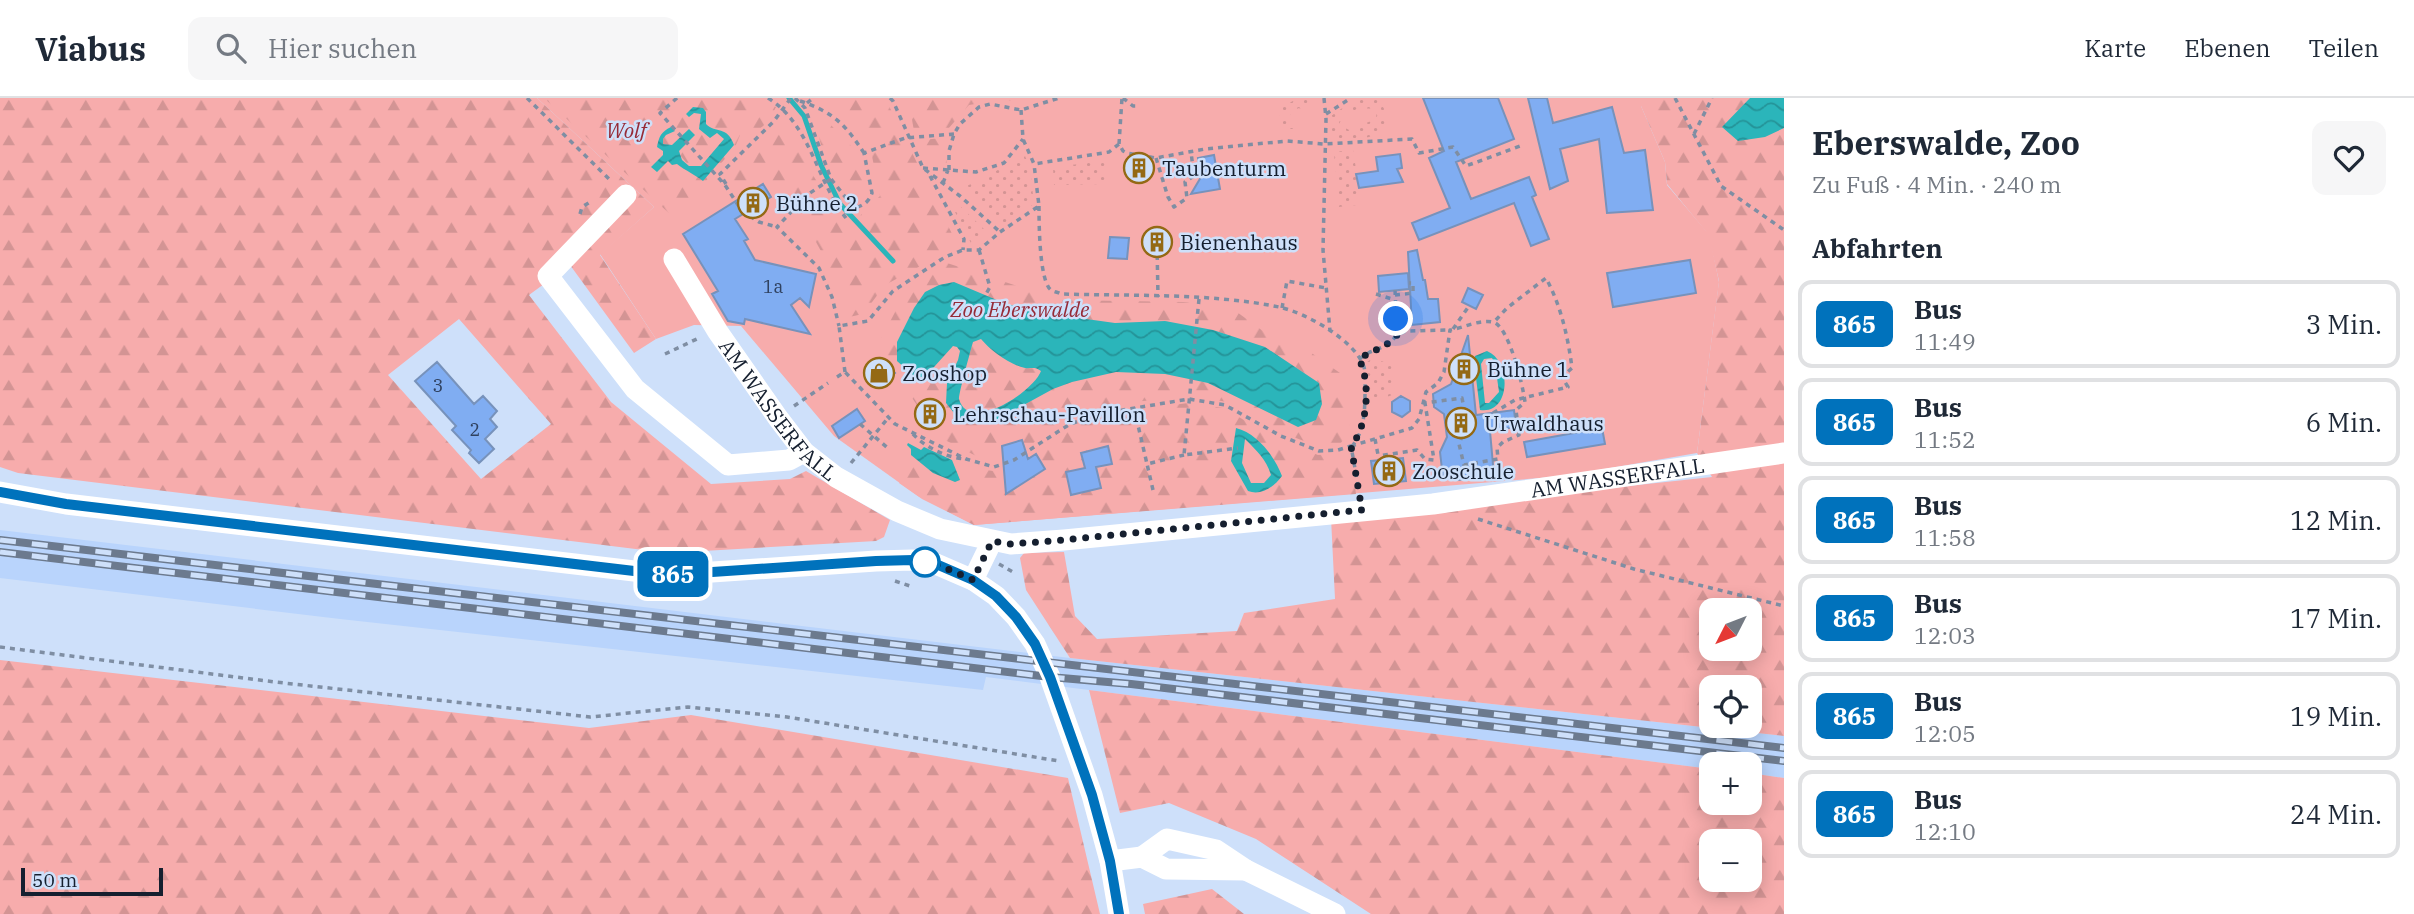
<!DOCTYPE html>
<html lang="de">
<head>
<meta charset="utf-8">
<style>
  :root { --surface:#fff; --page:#f6f6f7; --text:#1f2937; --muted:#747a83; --line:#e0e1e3 }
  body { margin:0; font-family:"IBM Plex Serif",serif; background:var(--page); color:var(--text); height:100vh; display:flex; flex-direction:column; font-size:26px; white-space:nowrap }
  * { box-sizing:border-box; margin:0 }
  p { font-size:23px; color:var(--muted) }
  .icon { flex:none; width:38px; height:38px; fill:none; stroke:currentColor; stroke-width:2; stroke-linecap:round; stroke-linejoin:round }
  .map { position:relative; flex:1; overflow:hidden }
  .sheet { display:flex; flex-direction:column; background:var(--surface); width:630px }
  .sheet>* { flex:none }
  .badge { padding:0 14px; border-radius:10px; font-size:24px; line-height:46px }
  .needle { width:46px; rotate:228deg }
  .tools { position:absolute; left:1699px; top:500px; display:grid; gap:14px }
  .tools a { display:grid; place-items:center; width:63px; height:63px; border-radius:14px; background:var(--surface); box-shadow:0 4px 18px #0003; font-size:35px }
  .scale { position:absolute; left:21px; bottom:18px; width:142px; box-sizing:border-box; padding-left:7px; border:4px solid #151f2f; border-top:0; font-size:19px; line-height:24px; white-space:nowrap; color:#151f2f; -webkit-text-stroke:5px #cee0fa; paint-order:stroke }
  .you { position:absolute; width:35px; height:35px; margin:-18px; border:5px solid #fff; border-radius:50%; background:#1a73e8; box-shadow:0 0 0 10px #1a73e833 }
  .map>.badge { position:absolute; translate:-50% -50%; box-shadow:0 0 0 4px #fff }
  h2 { padding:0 28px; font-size:26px; line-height:63px }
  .round { display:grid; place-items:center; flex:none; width:74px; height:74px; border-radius:14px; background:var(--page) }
  .head { display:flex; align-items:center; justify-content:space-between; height:119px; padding:0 28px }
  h1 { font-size:33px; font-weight:700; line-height:52px }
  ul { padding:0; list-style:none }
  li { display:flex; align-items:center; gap:21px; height:88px; margin:0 14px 10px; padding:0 14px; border:4px solid var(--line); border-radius:14px }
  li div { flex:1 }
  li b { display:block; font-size:26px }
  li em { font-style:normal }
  li .badge { min-width:77px; font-weight:700; text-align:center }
  header { display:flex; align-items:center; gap:42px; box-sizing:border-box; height:98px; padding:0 35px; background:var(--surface); border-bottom:2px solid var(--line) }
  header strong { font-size:33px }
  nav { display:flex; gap:38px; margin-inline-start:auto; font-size:24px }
  .search { width:490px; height:63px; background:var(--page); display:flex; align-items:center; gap:18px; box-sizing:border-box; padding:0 24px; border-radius:14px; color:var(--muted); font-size:26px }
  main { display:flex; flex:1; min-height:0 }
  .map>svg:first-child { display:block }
  .built { fill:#b9d4fc }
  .green { fill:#f7acac }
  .forest { fill:url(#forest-firs); fill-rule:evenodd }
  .garden { fill:url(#garden-dots); fill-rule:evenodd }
  .water { fill:url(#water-waves); fill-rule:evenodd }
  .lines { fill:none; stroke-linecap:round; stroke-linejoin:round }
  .stream { stroke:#2bb5ba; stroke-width:5 }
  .building { fill:#80adf2; stroke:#7792bb; stroke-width:2 }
  .path { stroke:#7f8ea3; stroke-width:3.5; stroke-dasharray:5 5; stroke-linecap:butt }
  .minor { stroke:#fff; stroke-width:21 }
  .rail-casing { stroke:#6c7a8e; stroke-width:8 }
  .rail { stroke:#cee0fa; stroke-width:5; stroke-dasharray:16; stroke-linecap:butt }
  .line-casing { stroke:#fff; stroke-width:16 }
  .line { stroke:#0072bc; stroke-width:10 }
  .walk { stroke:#151f2f; stroke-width:7; stroke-dasharray:0 12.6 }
  .stop-dot { fill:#fff; stroke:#0072bc; stroke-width:3.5 }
  .labels { text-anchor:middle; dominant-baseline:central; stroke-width:5; stroke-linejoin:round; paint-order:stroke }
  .number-label { font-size:18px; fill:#304260 }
  .park-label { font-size:21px; font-style:italic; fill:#962b37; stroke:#cee0fa }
  .poi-label { font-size:21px; fill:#151f2f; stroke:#cee0fa; text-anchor:start }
  .street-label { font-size:21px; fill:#151f2f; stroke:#cee0fa }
</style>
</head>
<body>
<header>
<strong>Viabus</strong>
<div class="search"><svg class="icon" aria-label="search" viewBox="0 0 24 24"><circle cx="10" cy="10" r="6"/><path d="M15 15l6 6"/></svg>Hier suchen</div>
<nav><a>Karte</a><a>Ebenen</a><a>Teilen</a></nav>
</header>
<main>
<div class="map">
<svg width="1784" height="816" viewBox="0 0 1784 816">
  <defs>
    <pattern id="forest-firs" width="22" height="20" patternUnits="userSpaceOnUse" patternTransform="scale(1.75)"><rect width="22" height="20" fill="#f7acac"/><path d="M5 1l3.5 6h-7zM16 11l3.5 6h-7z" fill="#d39494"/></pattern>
    <pattern id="garden-dots" width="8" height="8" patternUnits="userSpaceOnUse" patternTransform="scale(1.75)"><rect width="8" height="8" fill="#f7acac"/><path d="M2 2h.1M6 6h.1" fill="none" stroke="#d39494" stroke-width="1.8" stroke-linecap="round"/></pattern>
    <pattern id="water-waves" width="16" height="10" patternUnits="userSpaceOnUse" patternTransform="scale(1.75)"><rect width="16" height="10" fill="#2bb5ba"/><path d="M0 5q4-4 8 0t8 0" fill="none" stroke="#249398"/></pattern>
  </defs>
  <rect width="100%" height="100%" fill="#cee0fa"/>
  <path class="built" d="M0,432L1070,560L1784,638V680L1750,675V667H1712L1711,671L986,579L983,592L340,521L0,480Z"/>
  <path class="green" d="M537,0H1641V8L1665,64L1667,87L1707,134L1659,0H1784V357L1711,145L1719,184L1697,355L1564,378L974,427L918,398L834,338L741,228L694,227L656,241L600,156L654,109Z"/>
  <path class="forest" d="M0,0H537L654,109L600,157L656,241L634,255L570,167L529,197L611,304L711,386L790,381L806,373L890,422L884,439L876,443L668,455L18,375L0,369ZM459,221L551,326L481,381L388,277Z
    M544,0H758L776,9L768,24L758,32L748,31L741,35L735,49L706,83L710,87L709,93L672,118ZM706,14V26L710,30H717L734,47L692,74C684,74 676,66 668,63L651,70L663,57L659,39L675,33C668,38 662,37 662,46L672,47L689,68H701L724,41L698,25L701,16L694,15Z
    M832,0H880L888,6L958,148L885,187L863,216L849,219L833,175L816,144L789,106L771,87L764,83L741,95L736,94L729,83C737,64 748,66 759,52C768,42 771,28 783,22L790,27L808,69L852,141C855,117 864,114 880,98L870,48Z
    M927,0H1018L1020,3L1000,2L969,7L948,31L914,33L911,16Z
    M1641,0H1750L1723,29L1765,39L1784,30V638L1070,560L1026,492L1020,460L1024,455L1064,454L1075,518L1097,541L1237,533L1244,515L1335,501L1331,420L1712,379L1697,355L1719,183L1708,136L1667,86L1665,64L1641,8ZM1712,513H1750V551H1712ZM1712,590H1750V628H1712Z
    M815,16L825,21L859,56L864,91L852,95C827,77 819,46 815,16Z
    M951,39L946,69L926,68L913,43Z
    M947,165L1060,202L1183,204L1230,209L1263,233L1287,246L1303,249L1340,275L1355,302L1348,336L1340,346L1320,349L1296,340L1227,304L1193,298L1133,304L1072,317L1025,351L994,363L982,361L945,342L932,327L939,319L937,311L928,307L921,313L895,275L880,260L876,250L910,186ZM954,184L1004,205L1036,214L1115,225L1165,223L1213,232L1265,249L1319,285L1298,329L1208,285L1165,276L1116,274L1053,291L989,326L958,320L954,271L960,253L957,249L953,248L948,253Z
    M981,241C990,252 1010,267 1025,270C1032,271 1034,269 1041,273C1034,293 969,337 959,301C958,298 971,251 973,244Z
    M1188,305L1223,310L1279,342L1318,357L1350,355L1356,396L974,427L922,401L899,385L917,363L933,375L953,368L952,362C967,364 979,372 993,373C1016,374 1048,345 1068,333C1102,312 1150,311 1188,305ZM1236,330C1266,344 1270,354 1277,384L1243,389L1231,367L1230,357Z
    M0,562L589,630L691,617L1068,680L1100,816H0Z
    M1089,592L1711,671L1712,705H1750V675L1784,680V816H1371L1256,741L1169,705L1120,715ZM1712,744H1750V782H1712Z
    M1212,791L1244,816H1145L1143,806Z"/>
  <path class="garden" d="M1299,0H1308L1307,15L1299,10L1291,13L1289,22L1297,28L1306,24L1301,31H1281L1279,10Z
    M1363,0H1379L1390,24C1372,43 1362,41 1337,42L1331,37V18L1351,4ZM1360,10L1377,11L1376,21L1349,32L1339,26L1344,16Z
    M1353,52L1359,90L1357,107L1338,109L1334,54Z
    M1025,58L1030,70L1034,106L1003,126L967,88Z
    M1106,63L1108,86L1054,87L1053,69Z
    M959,107L988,135L972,147L955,114Z
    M1373,260L1392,267L1395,290L1392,297L1372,305L1370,301L1367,264Z"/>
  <path class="water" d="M1750,0H1784V30L1765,39L1738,43L1722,29Z
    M693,9L703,10L706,14V26C716,36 727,27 734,47L703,83C694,76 686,73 677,66L672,67L668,63L657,74L651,69L663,57V53L657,49C659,38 661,34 671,29L675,33L666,37L663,41V46L672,47L689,31L695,37L679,53L682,62L689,68H701L724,41L717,35L710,40L699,31L701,16L694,15L689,19L686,16Z
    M954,184L1004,205L1036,214L1115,225L1165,223L1213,232L1265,249L1319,285L1322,306L1316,322L1298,329L1208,285L1165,276L1116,274L1072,284L1053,291L989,326L958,320L946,305L947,285L958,262L960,253L957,249L953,248L925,279H915L897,263V244L914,210L925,194L939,187ZM981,241C990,252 1010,267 1025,270C1032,271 1034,268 1041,273C1034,293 969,337 959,301C958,298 971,251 973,244Z
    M1487,253C1512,263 1511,317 1480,312L1474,264L1475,258ZM1492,260L1495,266L1499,294L1489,305H1485L1481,266L1484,261Z
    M1236,330C1257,335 1275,359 1282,378C1274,389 1261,398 1248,393L1231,363ZM1245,341C1257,353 1266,361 1271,377L1264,385H1251L1242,365Z
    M908,345L921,352L924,349L952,362L960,382L955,384L933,375L911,357V351L907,347Z"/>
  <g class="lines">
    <path class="stream" d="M789,0L804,18L821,67L840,106L893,163"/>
  </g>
  <path class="building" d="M1423,0H1498L1514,41L1456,64L1471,101L1529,79L1536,97L1532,99L1549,141L1531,148L1514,105L1419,142L1412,125L1450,110L1429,60L1444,53Z
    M1528,0H1547L1553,25L1612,9L1624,55L1645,52L1653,112L1607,115L1599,41L1560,51L1568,83L1550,91Z
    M1400,56L1402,70L1397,71L1403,84L1359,90L1356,76L1378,73L1376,59Z
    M1214,57L1220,91L1191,96L1201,79L1198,60Z
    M763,86L771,99L735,121L748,141L744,143L755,162L816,176L809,209L800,200L791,207L810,236L745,221L744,226L728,223L712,196L718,193L683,136Z
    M1110,139L1129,140L1127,161L1108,160Z
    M1417,152L1423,182H1425L1428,201H1438L1440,224L1412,227L1408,154Z
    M1690,162L1696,195L1613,209L1607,175Z
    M1408,175L1409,191L1379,194L1378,178Z
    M1468,190L1483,197L1476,211L1462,204Z
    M1468,237L1476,317L1514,312L1516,329L1490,333L1494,378L1458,382L1443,380L1440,354L1447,339L1444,316L1434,309L1433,296L1451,286Z
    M880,260L895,275L881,288L866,273Z
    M437,264L474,306L483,298L497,313L490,321L497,329L485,341L494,351L479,365L469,355L471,352L452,332L456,328L415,283Z
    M1401,298L1410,303V313L1402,319L1392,314V304Z
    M928,307L937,311L939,319L932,327L922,323L921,313Z
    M857,311L865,323L839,340L832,328Z
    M1602,330L1605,346L1527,359L1524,344Z
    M1022,342L1028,361L1036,356L1045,371L1006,396L1002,348Z
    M1108,348L1112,366L1096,369L1101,390L1071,397L1066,374L1085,370L1081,355Z
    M1403,360L1406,383L1374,386L1371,363Z"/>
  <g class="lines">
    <path class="path" d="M527,0L611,83
      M677,0L660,15L725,87L742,113L759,124L777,129
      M768,0C811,27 816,82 846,120
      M795,0L805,10L831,81L854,110C863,108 869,104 872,95L864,55L905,40L954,36
      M890,0L893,3L923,70L960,98L1000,134
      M1123,0L1133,8H1139
      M1324,0L1326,21L1323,152L1330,233
      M1675,0L1721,88L1784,132
      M800,3C833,14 845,26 864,55
      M807,5L813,0
      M1021,12L1023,41L1034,66L1109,54L1119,46L1123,53L1127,55L1156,60L1205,51L1287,43L1324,46L1412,41L1419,55L1453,49L1466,68L1523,47
      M1326,16L1351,0
      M1694,36L1712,0
      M1119,46L1122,0
      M1156,60L1168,99L1174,109L1187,100L1185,84L1194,78L1191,54
      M923,70L976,74L1004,65L1023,41
      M949,72V53L954,36L960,26L979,9L990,6L1021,12L1059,0
      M930,78L964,141L963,152
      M831,81L807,97L777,129L819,170L832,199L839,228
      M943,85L948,72
      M726,86L720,76L774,23L791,0
      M1039,108C1039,123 1039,183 1051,192C1054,194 1058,194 1061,196C1131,198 1211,195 1279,209C1306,215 1355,242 1364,269C1366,276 1365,284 1365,291C1365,309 1365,332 1353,347
      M580,116L582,109L590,104
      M1157,147L1158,199
      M979,152L990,189L986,196
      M1395,192L1397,237
      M1376,196L1395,202
      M1395,197L1413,195V185H1409
      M1199,201L1184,357L1238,350
      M1282,210L1287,183L1326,190
      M1453,231L1469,208
      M665,256L701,239
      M1359,261L1370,254L1388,247L1397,237L1406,233L1450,232
      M845,274L839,228L868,223L893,193L945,159L963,152H979L1000,134L1039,108L1034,66
      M837,279L845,274L895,326L966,361L994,369L1014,362L1070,326L1105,315L1189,301L1225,307L1281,338L1319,353L1338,352L1351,348L1359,393
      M794,308L828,285
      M1134,310L1147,366
      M1493,315L1515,302L1568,289L1562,279L1572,270C1568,239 1561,208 1546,180L1507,210L1494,224
      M860,326L890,352
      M913,336C926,350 946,359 964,361
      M1375,341L1379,362
      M1351,348L1412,330L1419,321L1426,294L1438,285L1444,274L1450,232C1463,230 1480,221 1493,224C1509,228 1523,288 1525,304L1516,312L1519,337L1503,344L1497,350L1498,361L1464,367L1459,346L1463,336L1459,318L1464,310L1462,300L1425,305L1434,362L1425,361L1417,352L1378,358
      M851,365L888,320
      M1153,392L1147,366L1184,357
      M1478,421L1634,471L1784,508
      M999,466L1013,474
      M895,483L910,488
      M0,549L275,584L590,619L688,609L787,619L1059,663"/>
    <g class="minor">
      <path d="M626,97L548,178L635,291L728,367L789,362L804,354"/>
      <path id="s1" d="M674,161L718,234L778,320L804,354L836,379L897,413L940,431L1011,446L1064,442L1433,406L1784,355"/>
      <path d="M0,394L66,406L668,477L876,463L913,462L936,466L973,482L996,498L1016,519L1035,546L1050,579L1092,697L1110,763L1119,816"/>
      <path d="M973,482L992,443"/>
      <path d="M1142,759L1167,741L1216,752L1246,772L1335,816"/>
      <path d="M1110,763L1142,759L1166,771L1246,772"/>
    </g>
    <g class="rail-casing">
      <path id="rail" d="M0,442L1784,650
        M0,454L1050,579L1131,586L1784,663"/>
    </g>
    <use href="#rail" class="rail"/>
  </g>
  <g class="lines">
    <g class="line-casing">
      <path id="line" d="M0,394L66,406L668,477L876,463L913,462L936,466L973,482L996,498L1016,519L1035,546L1050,579L1092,697L1110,763L1119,816"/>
    </g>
    <use href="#line" class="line"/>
    <path class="walk" d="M925,464L936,466L973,482L992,443L1011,446L1064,442L1362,412L1351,348C1368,328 1371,284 1359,261C1374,251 1386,250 1397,237L1396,221"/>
  </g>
  <defs>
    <g id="building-ring" transform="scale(1.575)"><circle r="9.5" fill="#cee0fa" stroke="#946914" stroke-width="1.5"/><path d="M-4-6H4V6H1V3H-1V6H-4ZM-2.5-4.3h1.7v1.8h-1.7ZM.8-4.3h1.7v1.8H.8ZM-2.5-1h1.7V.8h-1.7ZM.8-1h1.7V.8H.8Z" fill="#946914"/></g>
    <g id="shop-ring" transform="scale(1.575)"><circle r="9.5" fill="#cee0fa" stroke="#946914" stroke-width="1.5"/><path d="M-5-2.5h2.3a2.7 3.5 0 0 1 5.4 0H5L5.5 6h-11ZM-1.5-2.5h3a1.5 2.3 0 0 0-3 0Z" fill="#946914"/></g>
  </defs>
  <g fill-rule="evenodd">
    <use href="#building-ring" x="1139" y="70"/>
    <use href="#building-ring" x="753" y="105"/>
    <use href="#building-ring" x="1157" y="144"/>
    <use href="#building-ring" x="1464" y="271"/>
    <use href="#shop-ring" x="879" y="275"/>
    <use href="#building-ring" x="930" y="316"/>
    <use href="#building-ring" x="1461" y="325"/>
    <use href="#building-ring" x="1389" y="373"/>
  </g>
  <circle class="stop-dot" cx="925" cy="464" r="14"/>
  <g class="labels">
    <g class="number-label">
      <text x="773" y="188">1a</text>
      <text x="438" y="287">3</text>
      <text x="475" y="331">2</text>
    </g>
    <g class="park-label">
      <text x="626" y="32">Wolf</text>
      <text x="1020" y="211">Zoo Eberswalde</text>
    </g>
    <g class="poi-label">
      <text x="1162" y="70">Taubenturm</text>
      <text x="776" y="105">Bühne 2</text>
      <text x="1180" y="144">Bienenhaus</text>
      <text x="1487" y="271">Bühne 1</text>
      <text x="902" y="275">Zooshop</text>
      <text x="953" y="316">Lehrschau-Pavillon</text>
      <text x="1484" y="325">Urwaldhaus</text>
      <text x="1412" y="373">Zooschule</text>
    </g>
    <g class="street-label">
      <text stroke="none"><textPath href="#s1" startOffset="184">AM WASSERFALL</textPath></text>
      <text stroke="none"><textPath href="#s1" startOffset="1073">AM WASSERFALL</textPath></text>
    </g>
  </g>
</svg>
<div class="tools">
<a><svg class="needle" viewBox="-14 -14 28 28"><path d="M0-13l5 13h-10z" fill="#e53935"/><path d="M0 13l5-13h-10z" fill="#747a83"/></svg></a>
<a><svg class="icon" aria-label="locate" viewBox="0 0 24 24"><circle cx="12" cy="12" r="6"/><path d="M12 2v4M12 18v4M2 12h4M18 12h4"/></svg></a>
<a>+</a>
<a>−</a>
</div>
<div class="scale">50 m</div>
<div class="you" style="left:1396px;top:221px"></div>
<b class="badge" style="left:673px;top:476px;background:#0072bc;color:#fff">865</b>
</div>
<section class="sheet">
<div class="head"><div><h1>Eberswalde, Zoo</h1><p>Zu Fuß · 4 Min. · 240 m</p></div><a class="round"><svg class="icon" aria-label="heart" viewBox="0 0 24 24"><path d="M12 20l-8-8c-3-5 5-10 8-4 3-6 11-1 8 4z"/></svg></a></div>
<h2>Abfahrten</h2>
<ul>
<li><span class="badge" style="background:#0072bc;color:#fff">865</span><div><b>Bus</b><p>11:49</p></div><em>3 Min.</em></li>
<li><span class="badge" style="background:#0072bc;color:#fff">865</span><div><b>Bus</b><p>11:52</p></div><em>6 Min.</em></li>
<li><span class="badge" style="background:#0072bc;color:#fff">865</span><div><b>Bus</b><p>11:58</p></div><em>12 Min.</em></li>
<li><span class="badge" style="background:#0072bc;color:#fff">865</span><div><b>Bus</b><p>12:03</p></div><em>17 Min.</em></li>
<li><span class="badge" style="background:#0072bc;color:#fff">865</span><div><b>Bus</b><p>12:05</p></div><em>19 Min.</em></li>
<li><span class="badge" style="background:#0072bc;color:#fff">865</span><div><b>Bus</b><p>12:10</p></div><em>24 Min.</em></li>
</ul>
</section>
</main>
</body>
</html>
